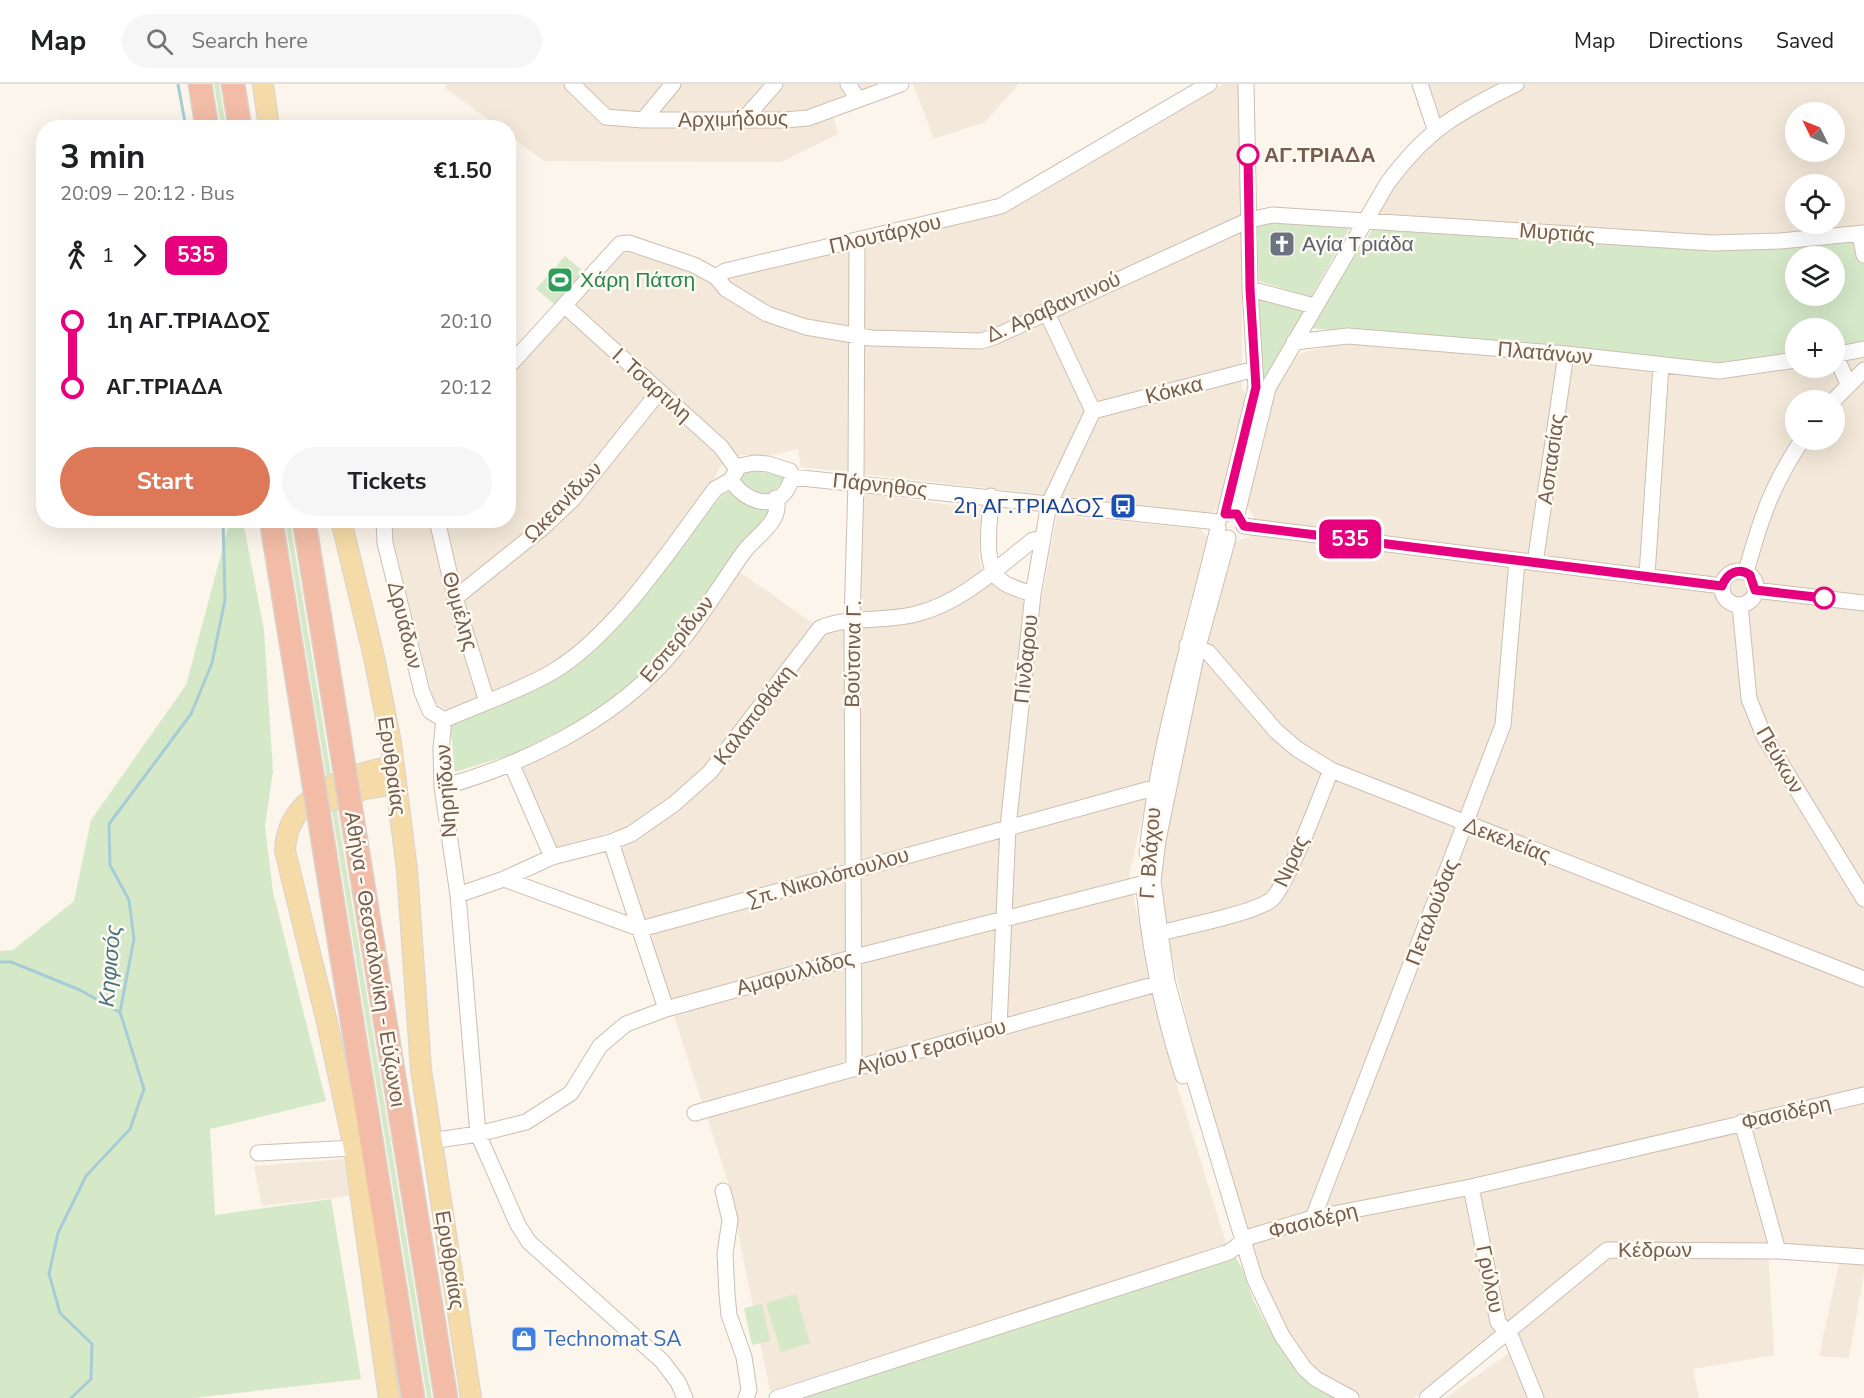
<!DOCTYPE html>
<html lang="en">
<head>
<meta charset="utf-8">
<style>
  :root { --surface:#fff; --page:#f6f6f6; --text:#202124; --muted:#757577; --line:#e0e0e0; --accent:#dd7958 }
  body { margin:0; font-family:"Nunito Sans",sans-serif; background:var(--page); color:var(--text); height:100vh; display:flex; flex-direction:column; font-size:22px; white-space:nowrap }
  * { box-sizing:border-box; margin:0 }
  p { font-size:20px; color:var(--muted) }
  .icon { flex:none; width:33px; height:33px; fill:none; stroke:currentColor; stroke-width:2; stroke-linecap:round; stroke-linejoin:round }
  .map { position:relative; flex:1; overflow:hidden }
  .panel { position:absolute; left:36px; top:36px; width:480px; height:408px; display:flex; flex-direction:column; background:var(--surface); border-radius:24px; box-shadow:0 6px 24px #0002 }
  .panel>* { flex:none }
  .badge { padding:0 12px; border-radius:9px; font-size:21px; line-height:39px }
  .needle { width:39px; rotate:313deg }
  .controls { position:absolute; left:1785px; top:18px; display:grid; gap:12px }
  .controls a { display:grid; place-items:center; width:60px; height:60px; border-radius:50%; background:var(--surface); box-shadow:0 6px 24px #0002; font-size:30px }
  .map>.badge { position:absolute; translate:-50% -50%; box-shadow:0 0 0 3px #fff }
  .legs { display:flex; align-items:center; gap:9px; height:66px; padding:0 24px; font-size:20px }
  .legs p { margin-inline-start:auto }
  .summary { display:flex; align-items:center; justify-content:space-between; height:102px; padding:0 24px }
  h1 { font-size:33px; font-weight:700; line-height:45px }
  .action { display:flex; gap:12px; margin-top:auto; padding:12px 24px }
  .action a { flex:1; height:69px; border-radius:36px; background:var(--accent); color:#fff; font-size:24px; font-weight:700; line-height:69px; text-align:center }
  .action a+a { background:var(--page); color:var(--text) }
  ul { padding:0 24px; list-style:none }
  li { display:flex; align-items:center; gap:21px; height:66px; font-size:22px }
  li i { display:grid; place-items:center; width:9px; height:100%; margin:0 8px; background:currentColor }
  li i::after { content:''; width:15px; height:15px; margin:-8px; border:4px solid; border-radius:50%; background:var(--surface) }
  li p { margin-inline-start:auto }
  li:first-child i { background:linear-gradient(#0000 50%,currentColor 0) }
  li:last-child i { background:linear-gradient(currentColor 50%,#0000 0) }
  header { display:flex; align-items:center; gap:36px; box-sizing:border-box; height:84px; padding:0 30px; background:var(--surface); border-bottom:2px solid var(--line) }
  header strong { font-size:28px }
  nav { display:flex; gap:33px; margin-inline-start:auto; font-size:21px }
  .search { width:420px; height:54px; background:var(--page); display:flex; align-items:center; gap:15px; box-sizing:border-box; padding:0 21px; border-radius:33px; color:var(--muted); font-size:22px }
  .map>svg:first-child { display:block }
  .residential { fill:#f3e8d9; fill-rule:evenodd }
  .green { fill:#d5e9c9; fill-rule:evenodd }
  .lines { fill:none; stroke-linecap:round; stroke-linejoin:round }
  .stream { stroke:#a6cdd6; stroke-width:3 }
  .minor-casing { stroke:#cdbeb1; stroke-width:17 }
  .major-casing { stroke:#d9d2ce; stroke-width:22 }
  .highway-casing { stroke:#d9d2ce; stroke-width:25 }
  .minor { stroke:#fff; stroke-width:15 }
  .major { stroke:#f5dba8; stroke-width:20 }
  .highway { stroke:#f2bca6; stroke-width:22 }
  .highway-bridge-casing { stroke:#d9d2ce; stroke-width:25; stroke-linecap:butt }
  .highway-bridge { stroke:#f2bca6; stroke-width:22 }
  .line-1-casing { stroke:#fff; stroke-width:14 }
  .line-1 { stroke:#e6007e; stroke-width:9 }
  .stop-1-dot { fill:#fff; stroke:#e6007e; stroke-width:3 }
  .labels { text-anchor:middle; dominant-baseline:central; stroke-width:5; stroke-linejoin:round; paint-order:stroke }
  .street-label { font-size:21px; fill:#765e4f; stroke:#fef9f1 }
  .stop-label { font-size:21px; font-weight:bold; fill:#765e4f; stroke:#fef9f1; text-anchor:start }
  .worship-label { font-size:21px; fill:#5b616d; stroke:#fef9f1; text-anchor:start }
  .leisure-label { font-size:21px; fill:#27864d; stroke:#fef9f1; text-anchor:start }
  .transit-label { font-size:21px; fill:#164399; stroke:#fef9f1; text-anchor:end }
  .shop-label { font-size:21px; fill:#366cbe; stroke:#fef9f1; text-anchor:start }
  .water-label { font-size:22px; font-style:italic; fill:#467580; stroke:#fef9f1 }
</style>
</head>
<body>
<header>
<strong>Map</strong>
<div class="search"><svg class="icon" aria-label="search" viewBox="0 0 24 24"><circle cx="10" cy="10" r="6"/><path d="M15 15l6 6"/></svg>Search here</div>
<nav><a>Map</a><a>Directions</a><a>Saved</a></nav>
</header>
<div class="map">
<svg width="1864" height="1314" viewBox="0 0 1864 1314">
  <rect width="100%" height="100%" fill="#fcf5eb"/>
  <path class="residential" d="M447,0H877L830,19L838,50L781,78L544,77L509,51L508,44L499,43L445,4Z
    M913,0H1019L985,38L934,55Z
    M1224,0H1237L1241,3L1242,305L1248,313L1219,425L1209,429L801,383L798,365L773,371H741L720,382L716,392L637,500L599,545L547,585L468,622L447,626L434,618L392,452L394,437L508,436L509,295L626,165L727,191L998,130L1038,110Z
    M1426,0H1864V142L1790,151L1711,153L1378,133L1385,113L1422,65L1442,47ZM1796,28H1834V68H1796ZM1796,100H1834V140H1796Z
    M1347,257L1796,284H1834L1835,277L1864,273V1189L1849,1274L1819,1272L1842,1166L1768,1164L1774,1271L1693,1285L1699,1314H1445L1522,1260L1506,1235L1494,1245L1495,1249L1414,1314H1359L1314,1288L1271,1219L1251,1170L1209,1026L1171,869L1165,835L1161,781L1201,586L1227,481L1234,458L1250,453L1254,432L1245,419L1275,306L1294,271ZM1796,316H1834V356H1796Z
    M863,409L981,425L979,474L983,486L995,503L1026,518L1041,519L1057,431L1200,445L1208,454L1186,534L1129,793L1173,988L1227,1162L770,1307L728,1098L614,747L555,764L520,683L565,662L622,627L649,604L671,582L740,488L825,548L860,544Z
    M344,1075L349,1112L262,1122L254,1082Z"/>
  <path class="green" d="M214,0H219L226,43H221Z
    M1274,137L1350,143L1311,213L1259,197L1257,139Z
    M1374,143L1710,164L1864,155V259L1835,264L1834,244H1796L1795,271L1719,283L1311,244C1330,209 1352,177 1374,143ZM1796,172H1834V212H1796Z
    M565,172L584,188L555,221L536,205Z
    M1256,213L1307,226L1266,295H1263Z
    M751,387L783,391L785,395L769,412H757L737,396L742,389Z
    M729,408H733C748,426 747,422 770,420V432L642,594L592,630L517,669L455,688L450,640L545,598L690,451L722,411Z
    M230,437H243L264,546L273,687L265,742L273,808L326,1017L210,1045L215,1131L331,1115L361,1295L193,1314H0V867L13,866L74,817L91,736L186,601Z
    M285,437H290L432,1314H427Z
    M1234,1172C1244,1183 1247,1201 1253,1215C1273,1256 1296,1288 1334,1314H797Z
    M796,1210L810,1259L781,1268L766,1219Z
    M762,1220L770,1257L752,1261L744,1224Z"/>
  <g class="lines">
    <path class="stream" d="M178,0L186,44
      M0,878H11L80,906L119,928
      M71,1314L91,1295L92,1260L60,1229L49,1190L58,1149L86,1092L130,1045L144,1005L120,928L134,855L129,816L110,781L109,740L191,630L212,579L225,516L223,436"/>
    <g class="minor-casing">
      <path id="minor" d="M572,0L606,33L643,36H784L808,34L901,0
        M848,0L857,14
        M1420,0L1435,45
        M744,35L775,0
        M643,36L673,0
        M1860,150L1864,171
        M716,193L725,187L1001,122L1209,0
        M1250,205L1314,222
        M564,221L721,363L736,384
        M1046,227L1093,327
        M1294,258L1348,252L1566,270L1719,287L1796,276
        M1835,270L1848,300
        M1834,271L1864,265
        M508,283L620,160L629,159L694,181L716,193L726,205L767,230L806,243L871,254L981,257L994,253L1249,136L1272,131L1712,159L1780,157L1864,149
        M1834,316L1864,286
        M1093,327L1255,285
        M754,379L768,380L790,387L792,393C783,429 748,422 731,396L739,382Z
        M792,393L1218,438
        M991,412C991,435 980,483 1003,498C1011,504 1024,507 1033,510
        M1225,430L1256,303L1250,205L1246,0
        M1237,430L1268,304L1387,100C1426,46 1457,29 1516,0
        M384,436L385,459L422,608L430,627L444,636
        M437,436L455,514L487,618
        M1244,442L1722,502
        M1228,454L1198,563L1158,756L1153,797L1160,849L1167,897L1188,974L1255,1196L1282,1252L1304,1284L1316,1295L1351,1314
        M1535,479L1566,270
        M1722 504a17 17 0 1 1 34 0a17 17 0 1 1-34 0Z
        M1746,488C1761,434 1771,403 1802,356
        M1647,491L1661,281
        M1755,506L1864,519
        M455,514L541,445L573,415L658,309
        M1740,521L1749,615L1764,652L1864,815
        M1187,561L1208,568L1276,647L1297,665L1331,686L1864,895
        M444,636L441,664L442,703L458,811L478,1050L518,1141L529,1158L662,1277L678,1298L685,1314
        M444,636C480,620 520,607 554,587C617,548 671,464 715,405L731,396
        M511,679L552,773
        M442,703C520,682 606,640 662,580C693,546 717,506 743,469C756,451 783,438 776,414
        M611,758L666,925
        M1147,769C1158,658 1193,551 1218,444
        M504,795L641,845L1157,703
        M1144,804C1150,868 1163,931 1183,992
        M458,811L504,795L552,773L611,758L631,750L674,720L710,688L820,544C847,532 886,538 916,530C961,519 997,484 1033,456L1043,454
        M1151,851C1178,844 1252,830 1271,816C1286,805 1322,708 1331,686
        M999,943L1008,743L1033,510L1049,420L1093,327
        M854,985L852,538L856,399L857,156
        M695,1029L1167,897
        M1742,1038L1778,1167
        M431,1057L478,1050L526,1038L571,1009L600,962L626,940L666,925L855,873L1153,797
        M258,1069L354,1064
        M1471,1103L1498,1238L1512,1255L1536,1314
        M723,1107L730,1136L725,1170L727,1210L729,1231L744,1273L749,1306L746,1314
        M1313,1134L1503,641L1517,477
        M777,1314L1229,1168L1249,1153L1313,1134L1471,1103L1864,1011
        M1427,1314L1607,1166L1778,1167L1864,1173"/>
    </g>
    <g class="major-casing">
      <path id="major" d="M263,0L269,44
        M341,436L374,573L391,659L407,786L421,986L471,1314
        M334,716L365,705L396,700
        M389,1314L354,1064L327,938L285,767C286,712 348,690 394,682"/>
    </g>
    <g class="highway-casing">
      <path id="highway" d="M200,0L207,44
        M233,0L240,44
        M271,436L304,639
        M304,436L336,632
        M362,794L446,1314
        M330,801L413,1314"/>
    </g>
    <use href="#minor" class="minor"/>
    <use href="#major" class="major"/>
    <use href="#highway" class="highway"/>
    <g class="highway-bridge-casing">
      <path id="highway-bridge" d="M336,632L362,794
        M304,639L330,801"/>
    </g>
    <use href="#highway-bridge" class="highway-bridge"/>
  </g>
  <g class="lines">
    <g class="line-1-casing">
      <path id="line-1" d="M1248,71L1250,205L1256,303L1225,430H1237L1244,442L1722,502C1727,489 1738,483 1750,491L1755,506L1824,514"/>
    </g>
    <use href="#line-1" class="line-1"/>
  </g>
  <defs>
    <g id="church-square" transform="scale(1.35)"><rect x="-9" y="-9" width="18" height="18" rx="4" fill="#6b7280" stroke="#fef9f1"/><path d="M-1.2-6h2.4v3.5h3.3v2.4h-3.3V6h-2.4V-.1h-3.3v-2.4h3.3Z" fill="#fff"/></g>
    <g id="stadium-square" transform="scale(1.35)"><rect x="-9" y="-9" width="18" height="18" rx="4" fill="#2e9e5b" stroke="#fef9f1"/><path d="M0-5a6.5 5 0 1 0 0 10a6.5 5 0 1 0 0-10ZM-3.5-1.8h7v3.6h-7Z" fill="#fff"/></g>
    <g id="bus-square" transform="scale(1.35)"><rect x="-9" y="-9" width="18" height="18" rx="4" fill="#1a4fb4" stroke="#fef9f1"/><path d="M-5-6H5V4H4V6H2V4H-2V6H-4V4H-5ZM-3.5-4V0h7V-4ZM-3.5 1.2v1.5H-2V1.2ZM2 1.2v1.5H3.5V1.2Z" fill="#fff"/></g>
    <g id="shop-square" transform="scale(1.35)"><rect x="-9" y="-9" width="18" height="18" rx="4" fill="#3f7fe0" stroke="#fef9f1"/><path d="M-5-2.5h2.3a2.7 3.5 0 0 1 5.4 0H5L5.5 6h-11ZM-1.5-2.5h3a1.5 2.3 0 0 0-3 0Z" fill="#fff"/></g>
  </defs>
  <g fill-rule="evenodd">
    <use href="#church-square" x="1282" y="160"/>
    <use href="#stadium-square" x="560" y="196"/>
    <use href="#bus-square" x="1123" y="422"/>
    <use href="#shop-square" x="524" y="1255"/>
  </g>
  <g class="stop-1-dot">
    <circle cx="1248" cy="71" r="10"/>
    <circle cx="1824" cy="514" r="10"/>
  </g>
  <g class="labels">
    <g class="street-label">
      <text transform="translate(733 35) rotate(-1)">Αρχιμήδους</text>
      <text transform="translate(1557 149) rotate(4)">Μυρτιάς</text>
      <text transform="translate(885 150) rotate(-13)">Πλουτάρχου</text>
      <text transform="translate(1053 223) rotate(-24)">Δ. Αραβαντινού</text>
      <text transform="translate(1545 269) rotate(5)">Πλατάνων</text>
      <text transform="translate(652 301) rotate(42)">Ι. Τσαρτιλη</text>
      <text transform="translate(1174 306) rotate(-14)">Κόκκα</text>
      <text transform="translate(1551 375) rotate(-82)">Ασπασίας</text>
      <text transform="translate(880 401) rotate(6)">Πάρνηθος</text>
      <text transform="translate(563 418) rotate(-46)">Ωκεανίδων</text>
      <text transform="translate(460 527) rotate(74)">Θυμέλης</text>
      <text transform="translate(405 541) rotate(76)">Δρυάδων</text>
      <text transform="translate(677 555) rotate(-51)">Εσπερίδων</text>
      <text transform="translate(853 570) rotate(-89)">Βούτσινα Γ.</text>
      <text transform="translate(1026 575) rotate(-84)">Πίνδαρου</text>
      <text transform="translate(754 631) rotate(-53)">Καλαποθάκη</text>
      <text transform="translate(1780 676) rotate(60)">Πεύκων</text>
      <text transform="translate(392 682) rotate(82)">Ερυθραίας</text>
      <text transform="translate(446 707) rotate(-94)">Νηρηϊδων</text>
      <text transform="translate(1507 756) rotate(21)">Δεκελείας</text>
      <text transform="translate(1150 769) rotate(-86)">Γ. Βλάχου</text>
      <text transform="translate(1291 777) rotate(-65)">Νιρας</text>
      <text transform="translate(828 793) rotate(-16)">Σπ. Νικολόπουλου</text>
      <text transform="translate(1432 828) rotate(-69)">Πεταλούδας</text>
      <text transform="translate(375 875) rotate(81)">Αθήνα - Θεσσαλονίκη - Εύζωνοι</text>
      <text transform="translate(795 889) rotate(-15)">Αμαρυλλίδος</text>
      <text transform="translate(931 963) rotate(-16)">Αγίου Γερασίμου</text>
      <text transform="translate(1786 1029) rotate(-13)">Φασιδέρη</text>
      <text transform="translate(1313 1137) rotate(-14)">Φασιδέρη</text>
      <text x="1655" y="1166">Κέδρων</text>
      <text transform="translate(450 1176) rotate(81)">Ερυθραίας</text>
      <text transform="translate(1490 1195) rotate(78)">Γρύλου</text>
    </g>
    <g class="stop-label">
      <text x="1264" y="71">ΑΓ.ΤΡΙΑΔΑ</text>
    </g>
    <g class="worship-label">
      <text x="1302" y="160">Αγία Τριάδα</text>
    </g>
    <g class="leisure-label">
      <text x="580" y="196">Χάρη Πάτση</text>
    </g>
    <g class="transit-label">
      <text x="1104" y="422">2η ΑΓ.ΤΡΙΑΔΟΣ</text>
    </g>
    <g class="shop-label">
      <text x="544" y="1255">Technomat SA</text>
    </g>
    <g class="water-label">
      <text transform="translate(110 882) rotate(-85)">Κηφισός</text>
    </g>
  </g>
</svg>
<div class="controls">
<a><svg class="needle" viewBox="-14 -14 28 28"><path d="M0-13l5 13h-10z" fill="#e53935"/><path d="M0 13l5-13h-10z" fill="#757577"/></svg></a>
<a><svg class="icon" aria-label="locate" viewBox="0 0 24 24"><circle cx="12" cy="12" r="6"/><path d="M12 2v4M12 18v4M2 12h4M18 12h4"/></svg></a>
<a><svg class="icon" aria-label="layers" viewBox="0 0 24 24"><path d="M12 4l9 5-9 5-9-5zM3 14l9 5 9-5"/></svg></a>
<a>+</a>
<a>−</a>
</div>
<b class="badge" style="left:1350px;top:455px;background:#e6007e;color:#fff">535</b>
<section class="panel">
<div class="summary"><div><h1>3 min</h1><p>20:09 – 20:12 · Bus</p></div><b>€1.50</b></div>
<div class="legs"><svg class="icon" aria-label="walk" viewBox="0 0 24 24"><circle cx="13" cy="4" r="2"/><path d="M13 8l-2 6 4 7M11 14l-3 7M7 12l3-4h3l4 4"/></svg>1<svg class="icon" aria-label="forward" viewBox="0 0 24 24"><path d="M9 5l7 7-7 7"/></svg><b class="badge" style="background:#e6007e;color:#fff">535</b></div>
<ul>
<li><i style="color:#e6007e"></i><b>1η ΑΓ.ΤΡΙΑΔΟΣ</b><p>20:10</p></li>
<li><i style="color:#e6007e"></i><b>ΑΓ.ΤΡΙΑΔΑ</b><p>20:12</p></li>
</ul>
<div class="action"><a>Start</a><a>Tickets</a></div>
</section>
</div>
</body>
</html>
